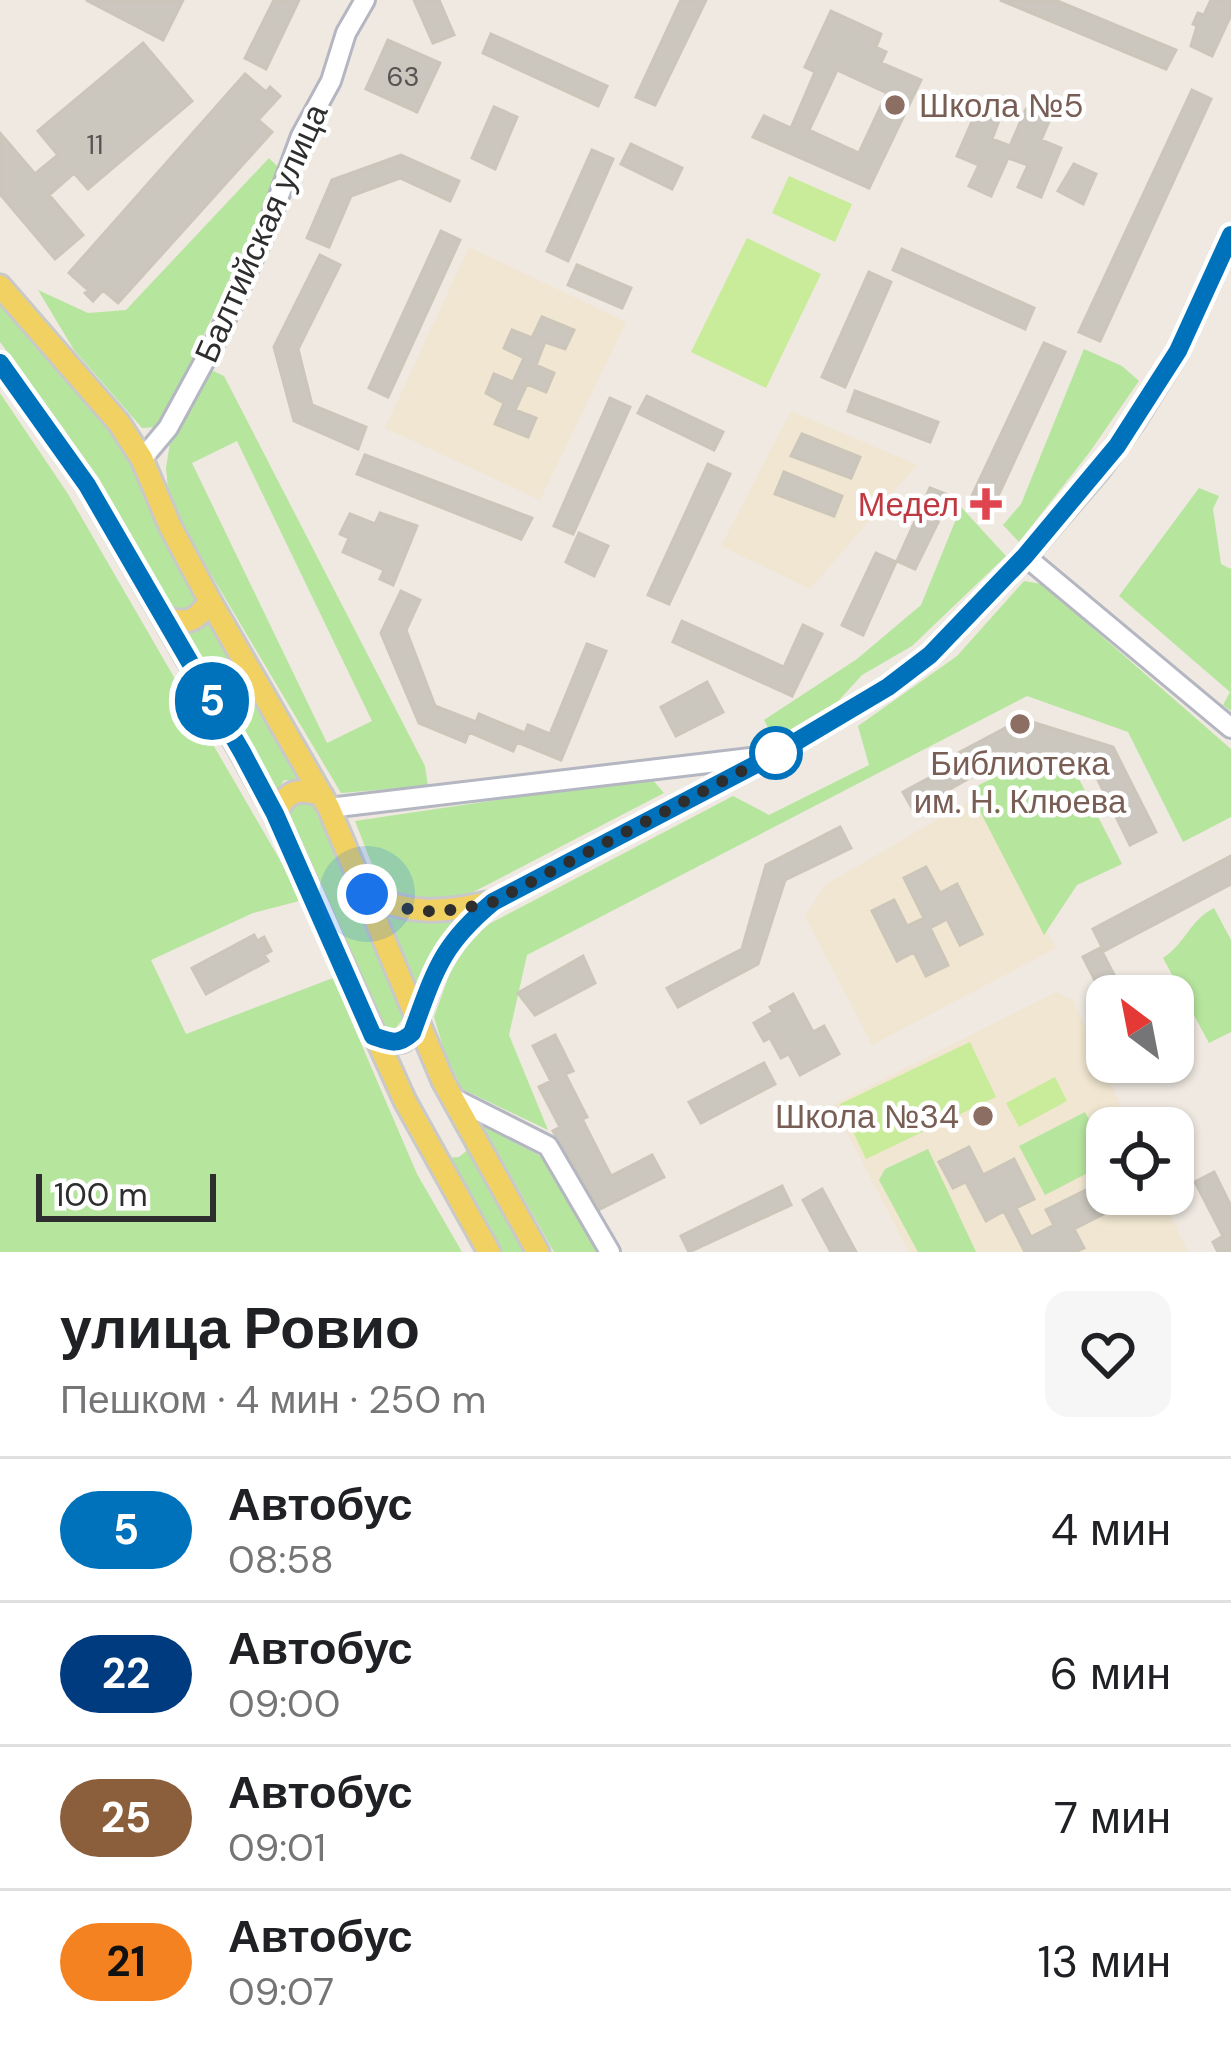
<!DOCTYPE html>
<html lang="ru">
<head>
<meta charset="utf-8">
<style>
  :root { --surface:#fff; --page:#f6f6f6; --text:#202124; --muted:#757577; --line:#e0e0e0 }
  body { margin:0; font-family:"DM Sans",sans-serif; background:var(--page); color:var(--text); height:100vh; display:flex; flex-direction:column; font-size:45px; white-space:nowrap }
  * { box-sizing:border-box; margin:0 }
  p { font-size:39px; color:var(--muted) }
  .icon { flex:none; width:66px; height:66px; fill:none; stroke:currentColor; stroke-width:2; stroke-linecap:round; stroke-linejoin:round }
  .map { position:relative; height:1252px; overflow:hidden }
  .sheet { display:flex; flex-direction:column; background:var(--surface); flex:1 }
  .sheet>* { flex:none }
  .badge { padding:0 24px; border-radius:39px; font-size:42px; line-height:78px }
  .needle { width:78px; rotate:328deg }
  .tools { position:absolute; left:1086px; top:975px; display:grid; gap:24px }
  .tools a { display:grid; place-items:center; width:108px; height:108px; border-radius:24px; background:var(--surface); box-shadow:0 3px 9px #0004; font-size:60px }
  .scale { position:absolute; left:36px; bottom:30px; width:180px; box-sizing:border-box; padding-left:12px; border:6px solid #2e2e2e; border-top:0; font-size:33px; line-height:42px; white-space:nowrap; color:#2e2e2e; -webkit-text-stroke:9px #fff; paint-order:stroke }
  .you { position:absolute; width:60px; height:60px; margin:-30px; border:9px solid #fff; border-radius:50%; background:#1a73e8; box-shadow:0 0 0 18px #1a73e833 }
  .map>.badge { position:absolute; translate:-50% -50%; box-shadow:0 0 0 6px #fff }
  .round { display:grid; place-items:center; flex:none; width:126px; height:126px; border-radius:24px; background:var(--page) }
  .summary { display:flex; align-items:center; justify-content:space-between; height:204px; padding:0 60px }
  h1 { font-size:57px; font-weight:600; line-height:90px }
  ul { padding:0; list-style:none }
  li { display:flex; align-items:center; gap:36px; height:144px; padding:0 60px; border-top:3px solid var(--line) }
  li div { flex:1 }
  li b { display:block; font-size:45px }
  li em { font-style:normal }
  li .badge { min-width:132px; font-weight:700; text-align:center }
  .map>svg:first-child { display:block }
  .education { fill:#f0e6d1 }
  .green { fill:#b6e59e; fill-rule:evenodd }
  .pitch { fill:#c9ec9a }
  .building { fill:#cbc7bf; stroke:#cbc5ba; stroke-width:3; fill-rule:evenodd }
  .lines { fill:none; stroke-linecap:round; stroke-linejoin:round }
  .minor-casing { stroke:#b4b7c1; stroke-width:24 }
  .major-casing { stroke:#c9c9c9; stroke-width:27 }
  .minor { stroke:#fff; stroke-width:18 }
  .major { stroke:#f2d163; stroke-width:21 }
  .line-casing { stroke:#fff; stroke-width:27 }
  .line { stroke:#0072bc; stroke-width:18 }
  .walk { stroke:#2e2e2e; stroke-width:12; stroke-dasharray:0 21.6 }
  .education-dot { fill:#8d6e63; stroke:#fff; stroke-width:4.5 }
  .health-dot { fill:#e0444e; stroke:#fff; stroke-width:4.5 }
  .stop-dot { fill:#fff; stroke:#0072bc; stroke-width:6 }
  .labels { text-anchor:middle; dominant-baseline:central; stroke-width:9; stroke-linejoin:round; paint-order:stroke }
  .number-label { font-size:27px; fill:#555452 }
  .education-label { font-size:33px; fill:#785e54; stroke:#fff; text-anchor:start }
  .street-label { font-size:33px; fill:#2e2e2e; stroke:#fff }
  .health-label { font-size:33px; fill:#be3a42; stroke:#fff; text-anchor:end }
</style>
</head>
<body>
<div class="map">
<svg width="1231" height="1252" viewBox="0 0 1231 1252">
  <rect width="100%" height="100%" fill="#efe9e1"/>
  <path class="education" d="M469,247L626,322L540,500L385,428Z
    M791,411L917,465L810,589L721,546Z
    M978,796L1056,948L872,1045L805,916L825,885Z
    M1056,992L1073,1000L1131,1128H1107V1194H1161L1188,1252H909L833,1105Z"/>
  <path class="green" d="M269,158L280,169L170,409L156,427L142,428L74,350L38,290L88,313L126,310Z
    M0,301L124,447L200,599L191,613L175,612L64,429L0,342Z
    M1084,349L1122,366L1139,381L1089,453L1019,542L1003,525L1021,504Z
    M209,369L224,376L425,766L428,786L341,793L190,539L168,490L166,468L170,443ZM237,441L372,721L327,743L192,463Z
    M0,393L68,494L303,900L253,913L151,960L186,1034L333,978L417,1174L462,1252H0Z
    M1199,488L1219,496L1213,509L1221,564L1231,569V711L1223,705L1230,692L1119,596Z
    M961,507L1006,556L912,646L862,675L831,709L775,741L764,720L857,659L921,605Z
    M1024,581L1042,584L1231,749V817L1183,842L1128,732L1027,696L527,955L509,1035L548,1130L462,1089L445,1054L434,1017L451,970L471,939L489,924L733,796L769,815L869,765L858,726L957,656Z
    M209,617L299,781L284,780L276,793L183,629L199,630Z
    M1027,761L1078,777L1122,864L1077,885L1044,935L969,790Z
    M650,777L664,793L458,900L398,898L376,875L355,821Z
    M303,798L314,805L406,1015L395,1029L379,1028L289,815L293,803Z
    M1214,908L1231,940V1032L1209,1043L1163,958C1185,944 1190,920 1214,908Z
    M389,918L454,923L417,986Z
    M1085,1112L1107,1154V1163L1045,1195L1019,1146Z
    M482,1125L546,1159L597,1252H554Z
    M469,1149L528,1252H499L444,1158L459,1157Z
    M928,1149L976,1252H918L879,1180L885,1169Z"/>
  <path class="pitch" d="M789,176L852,204L835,242L772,213Z
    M747,238L821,274L766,388L691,352Z
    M970,1042L996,1097L866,1159L840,1104Z
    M1055,1077L1067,1101L1019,1127L1006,1103Z"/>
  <path class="building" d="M86,0H183L163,40Z
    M274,0H299L266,69L245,58Z
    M414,0H439L454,35L433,43Z
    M681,0H706L655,105L636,97Z
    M1000,0H1055L1176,50L1166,69Z
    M1211,0H1231V15L1212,56L1191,46L1197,26L1193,24L1198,13L1204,15Z
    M831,11L881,34L876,47L886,52L881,63L921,80L869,188L753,137L764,116L791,128L815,72L805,67ZM837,70L887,93L859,153L809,130Z
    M491,34L607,86L598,106L483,53Z
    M388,40L440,63L417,112L366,89Z
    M143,43L192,101L88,189L74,173L49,195L83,235L55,259L0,194V133L35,174L58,155L38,131Z
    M245,74L266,92L270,87L280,96L258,120L272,132L118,303L103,290L93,301L85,293L88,290L69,273Z
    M1192,90L1211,99L1100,341L1079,332Z
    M494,107L517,117L495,169L472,158Z
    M978,108L1000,118L992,139L1010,146L1026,109L1051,117L1041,140L1061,148L1041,197L1018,187L1028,165L1008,158L991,196L969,186L979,165L957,156Z
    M631,144L682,168L672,189L621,164Z
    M592,150L613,159L568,261L547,251Z
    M401,155L459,181L450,201L400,178L351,196L329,247L307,238L332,180Z
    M1074,164L1096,174L1083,204L1058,191Z
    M441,231L460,240L388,397L369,388Z
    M902,249L1034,308L1025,329L893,270Z
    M320,255L340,265L298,349L312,405L366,427L358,449L294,421L274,347Z
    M577,265L631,288L622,308L568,285Z
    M869,272L891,282L845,387L822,377Z
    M542,317L574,330L565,349L545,342L536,365L554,373L546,392L527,384L515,410L536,418L528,437L495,424L504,403L486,393L494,374L513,382L524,358L504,348L512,330L532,338Z
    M1044,343L1065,352L991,511L970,500Z
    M855,391L938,422L930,442L848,411Z
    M647,396L723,432L714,450L638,413Z
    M610,398L630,407L573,534L554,526Z
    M802,434L860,457L851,478L791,456Z
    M365,455L532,518L521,539L357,474Z
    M708,464L730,474L669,604L648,595Z
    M784,472L842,496L834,516L775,494Z
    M930,488L951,496L915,569L897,561Z
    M380,513L417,526L393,585L380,579L384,570L343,552L349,538L340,534L350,514L375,524Z
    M579,533L608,546L594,576L566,562Z
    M876,553L896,562L863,635L842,625Z
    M401,591L420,600L406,630L435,706L476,722L479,714L525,733L528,725L550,734L587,644L606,651L561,760L517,742L513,751L469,732L465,742L419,723L381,633Z
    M682,621L784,667L803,625L822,634L792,696L673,642Z
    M707,682L723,712L676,736L661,707Z
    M1022,719L1113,747L1156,832L1130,845L1095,774L1019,750L913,810L903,792L938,773L934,766Z
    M840,827L851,848L785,880L758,964L678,1007L667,988L742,949L766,865Z
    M1231,856V884L1104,951L1093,929Z
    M926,867L940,893L957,884L982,934L960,945L947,919L930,928L948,965L926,976L914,952L897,961L872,911L894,900L907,926L924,918L904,878Z
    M254,935L257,941L264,937L271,951L264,955L268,961L206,994L192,968Z
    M1100,948L1125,996H1103L1083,957Z
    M583,956L595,983L535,1015L518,993Z
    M793,994L813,1032L824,1026L839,1054L800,1075L789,1054L781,1058L770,1038L764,1041L754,1023L773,1012L770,1007Z
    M555,1035L573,1071L565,1074L587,1117L582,1119L611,1176L652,1155L664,1177L600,1209L553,1131L560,1127L539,1087L551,1081L533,1046Z
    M764,1063L775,1084L701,1123L689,1102Z
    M969,1147L983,1175L1014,1159L1034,1199L1016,1208L1031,1237L1054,1225L1046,1210L1100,1183L1113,1209L1074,1229L1084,1248L1075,1252H1025L1004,1211L986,1221L966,1182L953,1188L939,1162Z
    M1214,1172L1231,1206V1252H1218L1213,1242L1223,1236L1195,1182Z
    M782,1186L791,1205L689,1252L681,1236Z
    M822,1189L856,1252H831L803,1200Z"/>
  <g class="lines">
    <g class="minor-casing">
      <path id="minor" d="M142,459L168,428L217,338L268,226L301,136L331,81L346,33L365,0
        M1025,556L1231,728
        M329,808L767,756
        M453,1098L548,1146L610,1252"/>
    </g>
    <g class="major-casing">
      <path id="major" d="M0,286L119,423L142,459L170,526L210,601L329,808L443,1081L538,1252
        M0,363L87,485L241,752L275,814L405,1101L489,1252
        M166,619C190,624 196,621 210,601
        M275,814C287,791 297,787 322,795
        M367,894C408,915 442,913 487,903
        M373,1035L391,1043L403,1041L412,1033C435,972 441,945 493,902L772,756L888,687L930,655L1025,556L1100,469L1133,423L1178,351L1231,235"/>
    </g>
    <use href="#minor" class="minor"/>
    <use href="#major" class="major"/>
  </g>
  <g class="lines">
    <g class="line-casing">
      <path id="line" d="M0,363L87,485L242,752L275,814L373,1036C390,1042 398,1046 412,1033C435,971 441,945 493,902L772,756L888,687L930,655L1025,556L1117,446L1178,351L1231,235"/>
    </g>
    <use href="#line" class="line"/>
    <path class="walk" d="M367,894C413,918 444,913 493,902L776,753"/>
  </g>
  <g class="education-dot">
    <circle cx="895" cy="105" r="12"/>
    <circle cx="1020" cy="724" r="12"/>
    <circle cx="983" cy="1116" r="12"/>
  </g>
  <path class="health-dot" d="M980 486h12v12h12v12h-12v12h-12v-12h-12v-12h12z"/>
  <circle class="stop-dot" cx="776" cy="753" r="24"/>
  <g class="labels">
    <g class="number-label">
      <text x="403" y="76">63</text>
      <text x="95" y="144">11</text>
    </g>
    <g class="education-label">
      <text x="919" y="105">Школа №5</text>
      <text x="1020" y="763" text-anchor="middle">Библиотека<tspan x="1020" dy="38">им. Н. Клюева</tspan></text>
      <text x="959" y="1116" text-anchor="end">Школа №34</text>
    </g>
    <g class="street-label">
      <text transform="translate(261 233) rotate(-66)">Балтийская улица</text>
    </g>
    <g class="health-label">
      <text x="959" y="504">Медел</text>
    </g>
  </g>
</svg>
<div class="tools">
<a><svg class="needle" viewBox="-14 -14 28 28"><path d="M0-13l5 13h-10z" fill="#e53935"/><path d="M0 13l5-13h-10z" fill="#757577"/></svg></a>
<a><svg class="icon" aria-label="locate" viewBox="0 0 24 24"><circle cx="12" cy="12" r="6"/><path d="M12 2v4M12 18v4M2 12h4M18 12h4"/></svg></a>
</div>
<div class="scale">100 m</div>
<div class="you" style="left:367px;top:894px"></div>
<b class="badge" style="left:212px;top:701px;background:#0072bc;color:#fff">5</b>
</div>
<section class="sheet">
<div class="summary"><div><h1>улица Ровио</h1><p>Пешком · 4 мин · 250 m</p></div><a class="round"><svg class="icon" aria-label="heart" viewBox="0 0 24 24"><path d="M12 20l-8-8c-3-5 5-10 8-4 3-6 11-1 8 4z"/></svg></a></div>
<ul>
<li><span class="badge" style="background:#0072bc;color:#fff">5</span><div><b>Автобус</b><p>08:58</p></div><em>4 мин</em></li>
<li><span class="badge" style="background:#003b80;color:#fff">22</span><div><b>Автобус</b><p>09:00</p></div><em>6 мин</em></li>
<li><span class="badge" style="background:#8b5e3c;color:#fff">25</span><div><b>Автобус</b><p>09:01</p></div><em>7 мин</em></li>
<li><span class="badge" style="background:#f58220;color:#111">21</span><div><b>Автобус</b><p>09:07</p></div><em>13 мин</em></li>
</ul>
</section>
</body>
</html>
